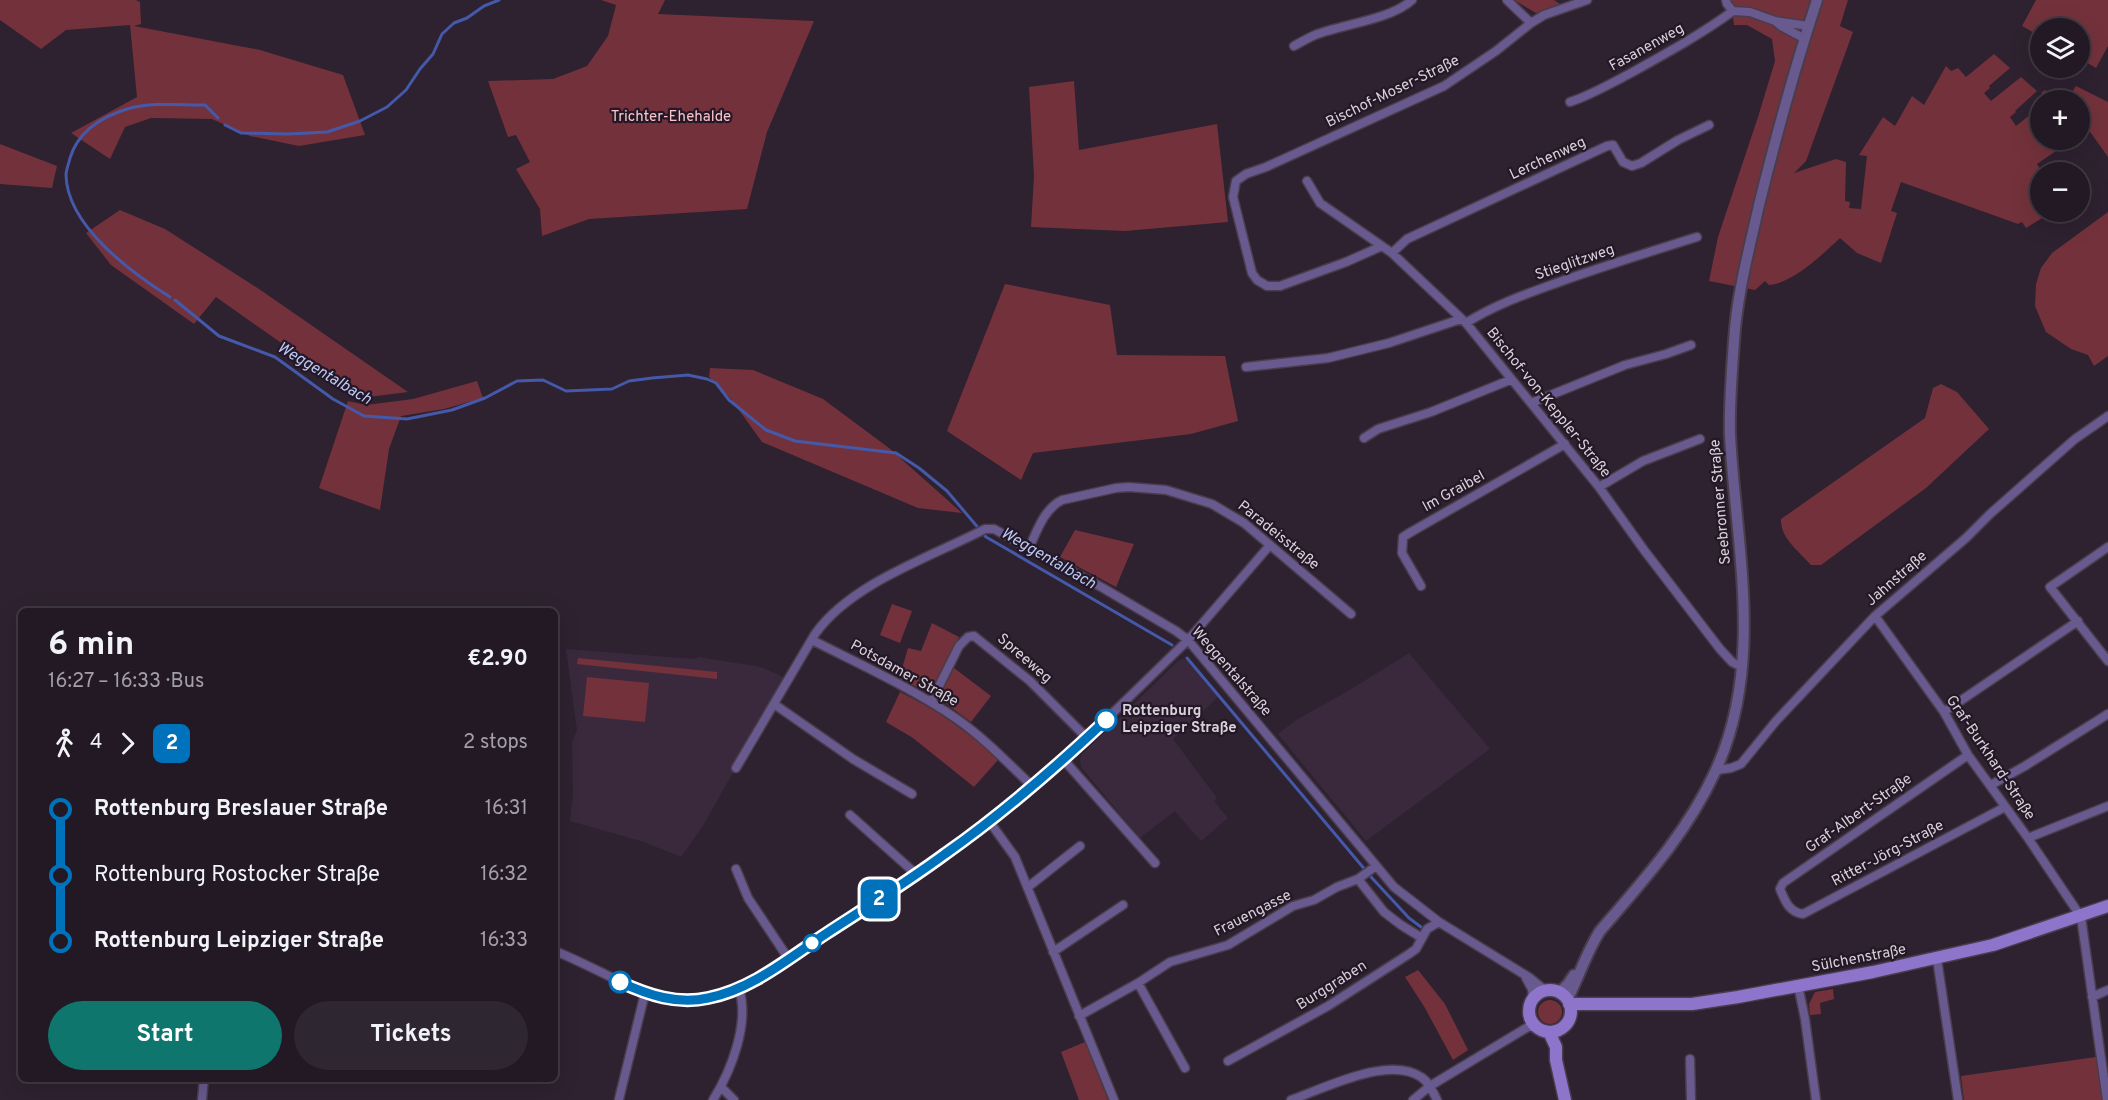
<!DOCTYPE html>
<html lang="en">
<head>
<meta charset="utf-8">
<style>
  :root { --surface:#221924; --page:#2e2631; --text:#f1f3f6; --muted:#a2a0a6; --line:#3f3841; --accent:#0f766e }
  body { margin:0; font-family:Overpass,sans-serif; background:var(--page); color:var(--text); height:100vh; display:flex; flex-direction:column; font-size:22px; white-space:nowrap }
  * { box-sizing:border-box; margin:0 }
  p { font-size:20px; color:var(--muted) }
  .icon { flex:none; width:33px; height:33px; fill:none; stroke:currentColor; stroke-width:2; stroke-linecap:round; stroke-linejoin:round }
  .map { position:relative; flex:1; overflow:hidden }
  .side { position:absolute; left:18px; top:608px; width:540px; height:474px; display:flex; flex-direction:column; background:var(--surface); border-radius:9px; box-shadow:0 6px 24px #0002,0 0 0 2px var(--line) }
  .side>* { flex:none }
  .badge { padding:0 12px; border-radius:9px; font-size:21px; line-height:39px }
  .tools { position:absolute; left:2030px; top:18px; display:grid; gap:12px }
  .tools a { display:grid; place-items:center; width:60px; height:60px; border-radius:50%; background:var(--surface); box-shadow:0 6px 24px #0002,0 0 0 2px var(--line); font-size:30px }
  .map>.badge { position:absolute; translate:-50% -50%; box-shadow:0 0 0 3px #fff }
  .legs { display:flex; align-items:center; gap:9px; height:66px; padding:0 30px; font-size:20px }
  .legs p { margin-inline-start:auto }
  .headline { display:flex; align-items:center; justify-content:space-between; height:102px; padding:0 30px }
  h1 { font-size:33px; font-weight:700; line-height:45px }
  .button { display:flex; gap:12px; margin-top:auto; padding:12px 30px }
  .button a { flex:1; height:69px; border-radius:36px; background:var(--accent); color:#fff; font-size:24px; font-weight:700; line-height:69px; text-align:center }
  .button a+a { background:var(--page); color:var(--text) }
  ul { padding:0 30px; list-style:none }
  li { display:flex; align-items:center; gap:21px; height:66px; font-size:22px }
  li i { display:grid; place-items:center; width:9px; height:100%; margin:0 8px; background:currentColor }
  li i::after { content:''; width:15px; height:15px; margin:-8px; border:4px solid; border-radius:50%; background:var(--surface) }
  li p { margin-inline-start:auto }
  li:first-child i { background:linear-gradient(#0000 50%,currentColor 0) }
  li:last-child i { background:linear-gradient(currentColor 50%,#0000 0) }
  .map>svg:first-child { display:block }
  .built { fill:#3a293d }
  .green { fill:#73323b }
  .lines { fill:none; stroke-linecap:round; stroke-linejoin:round }
  .stream { stroke:#4459a9; stroke-width:3 }
  .minor-casing { stroke:#493d4b; stroke-width:11 }
  .tertiary-casing { stroke:#493d4b; stroke-width:14 }
  .secondary-casing { stroke:#493d4b; stroke-width:15 }
  .minor { stroke:#68598f; stroke-width:8 }
  .tertiary { stroke:#68598f; stroke-width:10 }
  .secondary { stroke:#8e74cb; stroke-width:12 }
  .line-1-casing { stroke:#fff; stroke-width:14 }
  .line-1 { stroke:#0072bc; stroke-width:9 }
  .stop-1-dot { fill:#fff; stroke:#0072bc; stroke-width:3 }
  .labels { text-anchor:middle; dominant-baseline:central; stroke-width:4.5; stroke-linejoin:round; paint-order:stroke }
  .street-label { font-size:15px; fill:#d8d0da; stroke:#241726 }
  .park-label { font-size:15px; fill:#fcc4c9; stroke:#241726 }
  .stop-label { font-size:15px; font-weight:bold; fill:#d8d0da; stroke:#241726; text-anchor:start }
  .water-label { font-size:16px; font-style:italic; fill:#bbcaf6; stroke:#241726 }
</style>
</head>
<body>
<div class="map">
<svg width="2108" height="1100" viewBox="0 0 2108 1100">
  <rect width="100%" height="100%" fill="#2e2130"/>
  <path class="built" d="M566,649L694,659L699,657L761,667L786,678L703,826L681,857L644,842L570,821L573,795L572,742L577,730Z
    M1409,653L1490,749L1366,841L1278,734L1296,720L1348,691Z
    M1184,659L1189,661L1218,697L1173,739L1217,798L1214,801L1228,818L1201,841L1175,811L1140,838L1081,767L1080,760L1082,754L1179,660Z"/>
  <path class="green" d="M0,0H136L140,2L141,24L134,26L260,50L343,75L365,135L299,146L250,136L212,119L151,118L125,127L110,159L71,133L137,97L130,25L66,30L41,49L0,20Z
    M601,0H665L658,14L814,21L767,132L747,209L589,219L542,236L540,209L516,169L530,162L516,135L508,137L488,81L553,79L587,66L608,36L616,5Z
    M1514,0H1554L1560,4L1536,13Z
    M1731,0H1848L1840,26L1853,32L1806,161L1794,173L1836,159L1846,162L1845,201L1850,202L1849,208L1861,209L1867,156L1859,155L1883,117L1895,126L1912,96L1924,105L1946,66L1951,71L1958,68L1966,77L1994,54L2010,68L1989,86L1990,88L1984,93L1991,101L2021,77L2037,91L2015,111L2016,112L2010,117L2016,126L2040,107V140H2072L2037,164L2042,172H2040V212H2052L2026,228L2022,222L2018,224L1901,182L1891,211L1897,213L1881,263L1857,253L1840,238C1822,255 1793,283 1769,285L1765,281L1755,290L1709,281L1718,237L1758,117L1775,61L1772,39L1747,25H1734Z
    M2036,0H2108V46L2096,68L2079,58V28H2040V36L2022,26Z
    M1074,81L1079,150L1217,124L1228,222L1125,231L1031,227L1034,176L1029,87Z
    M2076,86L2108,102V157L2088,129L2079,135V100H2048L2041,93L2045,90L2052,97L2060,90L2069,97Z
    M0,144L57,166L52,188L0,184Z
    M120,210L165,229L259,289L408,392L368,397L344,387L216,297L194,324L111,265L86,233Z
    M2108,212V356L2094,366L2088,355L2071,349L2046,332L2035,306L2036,284L2041,268L2052,253Z
    M1005,284L1110,305L1117,355L1225,356L1238,421L1191,434L1033,453L1021,480L947,431Z
    M710,368L753,370L823,399L889,448L962,513L918,508L762,442L731,399L709,377Z
    M477,381L483,398L444,409L401,416L389,449L380,510L319,488L348,401L366,405L413,399Z
    M1941,384L1957,392L1989,429L1926,488L1821,565H1811C1799,551 1780,538 1781,519L1925,418L1933,388Z
    M1075,530L1134,544L1116,587L1060,557Z
    M892,604L912,611L900,643L880,635Z
    M932,623L959,637L933,686L924,690L899,679L908,648L921,651Z
    M578,658L717,672V679L577,664Z
    M954,668L991,696L971,722L941,700L942,692Z
    M587,677L649,683L645,722L583,716Z
    M900,692C937,710 969,732 998,760L974,787L913,738L886,722Z
    M1418,970L1445,1004L1468,1050L1453,1060L1425,1008L1405,977Z
    M1833,989L1834,999L1820,1003L1821,1014L1810,1015L1809,1004L1815,992Z
    M1538 1012a12 12 0 1 1 24 0a12 12 0 1 1-24 0Z
    M1085,1042L1108,1100H1079L1061,1052Z
    M2096,1057L2102,1100H1964L1961,1076Z"/>
  <g class="lines">
    <path class="stream" d="M225,125L241,133L289,134L327,132L360,121L387,107L406,90L420,69L433,54L442,34L454,23L467,18L484,6L499,0
      M170,297C132,273 67,226 66,175C66,170 69,163 70,158C78,132 101,117 127,109C152,102 179,105 205,105L218,118
      M175,300L219,336L275,357L333,399L364,416L407,419L452,410L485,398L517,381L543,380L566,391L612,389L629,381L652,378L688,375L707,379L716,383L729,400L766,430L795,441L896,453L919,468L947,491L986,537L1172,645
      M1187,658L1372,878L1409,918L1421,927"/>
    <g class="minor-casing">
      <path id="minor" d="M1507,0L1531,23
        M1726,0L1727,4L1733,11L1750,12L1775,21L1809,26
        M1775,21L1781,26L1805,39
        M1294,46C1301,42 1308,38 1315,35C1343,24 1390,20 1412,0
        M1570,102C1591,95 1610,84 1629,74C1665,54 1700,35 1733,11
        M1307,181L1320,203L1392,253L1466,323L1599,487L1644,550L1720,649L1732,662L1742,667
        M1382,246L1346,262L1280,286H1267L1257,280L1252,273L1233,197L1236,181L1246,174L1266,167L1444,86L1496,51L1531,23L1544,15L1587,0
        M1392,253L1407,239L1607,146L1613,145L1623,162L1632,166L1641,163L1678,140L1709,125
        M1466,323C1496,304 1529,293 1562,281C1607,265 1652,251 1697,237
        M1246,367L1328,358L1389,343L1461,319
        M1531,403L1625,365L1666,354L1691,345
        M1364,438L1378,429L1431,412L1510,380
        M1599,487L1643,461L1700,439
        M2108,547L2050,587L2108,661
        M1029,548C1037,531 1044,509 1062,500L1116,488L1129,487L1166,490L1212,504L1244,523L1351,614
        M1421,586L1402,553L1403,537L1411,532L1565,444
        M1875,616L1944,712L1968,755L2028,838L2081,917L2107,1100
        M812,640C861,665 912,688 957,719C984,738 1008,763 1032,786
        M931,702L959,646L968,637L974,636L1030,681L1087,738
        M774,704L853,759L912,794
        M1944,712L2078,621
        M1968,755L1783,883L1780,889C1785,901 1789,912 1803,914L2005,807
        M1063,759L1155,863
        M736,768L815,634C851,583 931,557 985,529H994L1103,588L1176,631L1188,640L1394,887L1439,922L1530,978L1546,991
        M1717,770L1731,768L1741,764L1776,721L1875,616L1966,538L1990,514L2075,439L2108,416
        M1991,785L2025,766L2108,714
        M850,815L916,874
        M989,821L1015,857L1114,1100
        M2028,838L2108,806
        M736,869L748,898L788,958
        M1358,879L1384,912L1401,925L1422,938
        M1028,887L1080,846
        M555,951C629,981 666,1022 750,984L945,855L1032,786L1087,738L1188,640L1270,545
        M1053,952L1123,905
        M1937,959L1958,1100
        M1526,978L1532,989L1533,999
        M1138,983L1185,1068
        M1798,985L1805,1019L1816,1100
        M2092,997L2108,990
        M1079,1016L1138,983L1170,962L1228,945L1293,906L1314,900L1337,887L1358,879L1376,866
        M1690,1059L1691,1100
        M1228,1061L1328,1006L1409,954L1416,949L1427,929L1439,922
        M721,1087L734,1100
        M619,1099L645,993
        M202,1100L204,1078
        M713,1100C731,1071 750,1023 739,989
        M1291,1100C1325,1088 1389,1055 1421,1077C1429,1082 1433,1092 1437,1100
        M1413,1100L1430,1086L1528,1027H1536"/>
    </g>
    <g class="tertiary-casing">
      <path id="tertiary" d="M1559,993L1568,984L1574,975
        M1567,1000C1579,977 1586,953 1600,931C1643,881 1687,833 1715,772C1765,665 1736,547 1730,435C1729,404 1732,371 1734,341C1737,294 1749,250 1759,205C1776,136 1795,67 1817,0"/>
    </g>
    <g class="secondary-casing">
      <path id="secondary" d="M1529 1011a21 21 0 1 1 42 0a21 21 0 1 1-42 0Z
        M1569,1004H1692L1738,997L1873,972L1993,945L2108,906
        M1549,1032L1556,1047V1060L1565,1100"/>
    </g>
    <use href="#minor" class="minor"/>
    <use href="#tertiary" class="tertiary"/>
    <use href="#secondary" class="secondary"/>
  </g>
  <g class="lines">
    <g class="line-1-casing">
      <path id="line-1" d="M620,982C648,995 678,1005 708,998C753,989 790,957 827,933C867,907 907,882 945,854C1002,814 1055,768 1106,720"/>
    </g>
    <use href="#line-1" class="line-1"/>
  </g>
  <g class="stop-1-dot">
    <circle cx="1106" cy="720" r="10"/>
    <circle cx="812" cy="943" r="8"/>
    <circle cx="620" cy="982" r="10"/>
  </g>
  <g class="labels">
    <g class="street-label">
      <text transform="translate(1647 48) rotate(-29)">Fasanenweg</text>
      <text transform="translate(1393 92) rotate(-26)">Bischof-Moser-Straße</text>
      <text transform="translate(1548 159) rotate(-25)">Lerchenweg</text>
      <text transform="translate(1575 263) rotate(-19)">Stieglitzweg</text>
      <text transform="translate(1548 403) rotate(51)">Bischof-von-Keppler-Straße</text>
      <text transform="translate(1454 492) rotate(-29)">Im Graibel</text>
      <text transform="translate(1721 502) rotate(-95)">Seebronner Straße</text>
      <text transform="translate(1278 536) rotate(39)">Paradeisstraße</text>
      <text transform="translate(1897 579) rotate(-41)">Jahnstraße</text>
      <text transform="translate(1024 659) rotate(41)">Spreeweg</text>
      <text transform="translate(1231 672) rotate(49)">Weggentalstraße</text>
      <text transform="translate(904 674) rotate(29)">Potsdamer Straße</text>
      <text transform="translate(1990 758) rotate(56)">Graf-Burkhard-Straße</text>
      <text transform="translate(1859 814) rotate(-35)">Graf-Albert-Straße</text>
      <text transform="translate(1888 854) rotate(-28)">Ritter-Jörg-Straße</text>
      <text transform="translate(1253 914) rotate(-27)">Frauengasse</text>
      <text transform="translate(1859 959) rotate(-11)">Sülchenstraße</text>
      <text transform="translate(1332 986) rotate(-32)">Burggraben</text>
    </g>
    <g class="park-label">
      <text x="671" y="117">Trichter-Ehehalde</text>
    </g>
    <g class="stop-label">
      <text x="1122" y="711">Rottenburg<tspan x="1122" dy="17">Leipziger Straße</tspan></text>
    </g>
    <g class="water-label">
      <text transform="translate(324 374) rotate(31)">Weggentalbach</text>
      <text transform="translate(1048 559) rotate(30)">Weggentalbach</text>
    </g>
  </g>
</svg>
<div class="tools">
<a><svg class="icon" aria-label="layers" viewBox="0 0 24 24"><path d="M12 4l9 5-9 5-9-5zM3 14l9 5 9-5"/></svg></a>
<a>+</a>
<a>−</a>
</div>
<b class="badge" style="left:879px;top:899px;background:#0072bc;color:#fff">2</b>
<section class="side">
<div class="headline"><div><h1>6 min</h1><p>16:27 – 16:33 · Bus</p></div><b>€2.90</b></div>
<div class="legs"><svg class="icon" aria-label="walk" viewBox="0 0 24 24"><circle cx="13" cy="4" r="2"/><path d="M13 8l-2 6 4 7M11 14l-3 7M7 12l3-4h3l4 4"/></svg>4<svg class="icon" aria-label="forward" viewBox="0 0 24 24"><path d="M9 5l7 7-7 7"/></svg><b class="badge" style="background:#0072bc;color:#fff">2</b><p>2 stops</p></div>
<ul>
<li><i style="color:#0072bc"></i><b>Rottenburg Breslauer Straße</b><p>16:31</p></li>
<li><i style="color:#0072bc"></i><span>Rottenburg Rostocker Straße</span><p>16:32</p></li>
<li><i style="color:#0072bc"></i><b>Rottenburg Leipziger Straße</b><p>16:33</p></li>
</ul>
<div class="button"><a>Start</a><a>Tickets</a></div>
</section>
</div>
</body>
</html>
